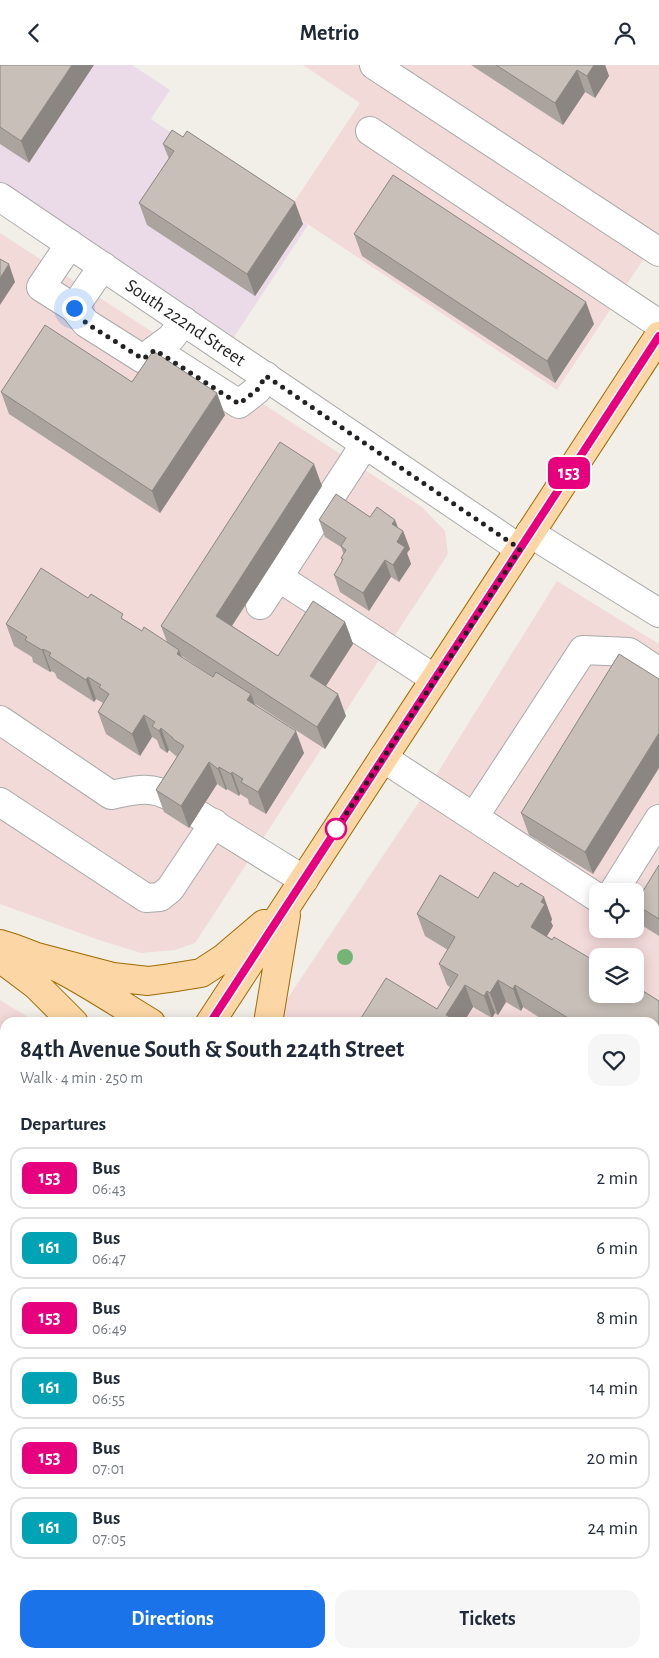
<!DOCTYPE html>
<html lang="en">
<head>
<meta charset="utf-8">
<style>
  :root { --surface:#fff; --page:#f6f6f7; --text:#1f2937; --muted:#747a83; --line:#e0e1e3; --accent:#1a73e8 }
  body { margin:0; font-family:"Alegreya Sans",sans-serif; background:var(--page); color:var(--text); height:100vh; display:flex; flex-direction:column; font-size:19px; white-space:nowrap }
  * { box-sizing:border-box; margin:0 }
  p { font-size:16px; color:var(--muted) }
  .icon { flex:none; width:28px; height:28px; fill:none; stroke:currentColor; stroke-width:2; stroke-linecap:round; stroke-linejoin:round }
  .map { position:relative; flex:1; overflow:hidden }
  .side { position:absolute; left:0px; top:952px; width:660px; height:641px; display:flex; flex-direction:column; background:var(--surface); border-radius:15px 15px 0 0; box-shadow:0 2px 12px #0003 }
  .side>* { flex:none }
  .badge { padding:0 10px; border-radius:8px; font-size:18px; line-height:32px }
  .buttons { position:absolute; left:589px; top:818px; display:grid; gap:10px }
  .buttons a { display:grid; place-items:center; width:55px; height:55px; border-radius:10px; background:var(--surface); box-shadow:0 2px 12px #0003; font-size:25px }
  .you { position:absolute; width:25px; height:25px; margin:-12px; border:4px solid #fff; border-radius:50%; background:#1a73e8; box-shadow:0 0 0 8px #1a73e833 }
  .map>.badge { position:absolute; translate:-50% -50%; box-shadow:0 0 0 2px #fff }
  h2 { padding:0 20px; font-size:19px; line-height:45px }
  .round { display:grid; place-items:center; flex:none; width:52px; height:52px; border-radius:15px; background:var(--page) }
  .overview { display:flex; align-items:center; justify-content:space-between; height:85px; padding:0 20px }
  h1 { font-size:24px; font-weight:600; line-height:38px }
  .primary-button { display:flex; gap:10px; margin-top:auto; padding:10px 20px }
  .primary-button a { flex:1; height:58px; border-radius:15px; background:var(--accent); color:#fff; font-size:20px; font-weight:600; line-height:58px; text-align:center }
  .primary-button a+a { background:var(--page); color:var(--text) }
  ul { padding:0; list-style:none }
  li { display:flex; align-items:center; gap:15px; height:62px; margin:0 10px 8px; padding:0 10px; border:2px solid var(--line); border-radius:15px }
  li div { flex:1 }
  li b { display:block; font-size:19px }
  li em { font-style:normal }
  li .badge { min-width:55px; font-weight:700; text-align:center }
  header { display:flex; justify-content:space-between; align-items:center; height:65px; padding:0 20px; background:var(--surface); font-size:22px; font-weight:600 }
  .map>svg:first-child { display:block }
  .commercial { fill:#f2dad9; fill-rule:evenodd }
  .industrial { fill:#ebdbe8 }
  .parking { fill:#e2e2e2 }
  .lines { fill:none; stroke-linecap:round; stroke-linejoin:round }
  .stream { stroke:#aad3df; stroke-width:7 }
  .minor-casing { stroke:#a9a9a9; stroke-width:30 }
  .major-casing { stroke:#a06b00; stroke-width:30 }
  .highway-casing { stroke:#dc2a67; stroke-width:30 }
  .minor { stroke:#fff; stroke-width:28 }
  .major { stroke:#fcd6a4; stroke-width:28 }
  .highway { stroke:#e892a2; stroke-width:28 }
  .tree { fill:#74b475 }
  .wall { fill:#aba49e; fill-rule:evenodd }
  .shaded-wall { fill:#8b8681 }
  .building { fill:#c7bfb8; stroke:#8b8681 }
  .line-casing { stroke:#fff; stroke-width:11 }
  .line { stroke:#e6007e; stroke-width:8 }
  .walk { stroke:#222; stroke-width:5; stroke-dasharray:0 9 }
  .stop-dot { fill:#fff; stroke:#e6007e; stroke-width:2.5 }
  .labels { text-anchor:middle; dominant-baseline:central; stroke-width:4; stroke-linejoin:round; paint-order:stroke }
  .street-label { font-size:19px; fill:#222; stroke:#fff }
</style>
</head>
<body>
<header><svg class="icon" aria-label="back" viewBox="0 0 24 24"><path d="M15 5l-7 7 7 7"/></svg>Metrio<svg class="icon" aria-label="person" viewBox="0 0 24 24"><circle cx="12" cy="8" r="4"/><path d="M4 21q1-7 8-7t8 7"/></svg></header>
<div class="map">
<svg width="659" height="1593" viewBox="0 0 659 1593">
  <rect width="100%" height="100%" fill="#f2efe9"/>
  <path class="commercial" d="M303,0H659V171L557,325L288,146L360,38Z
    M0,168L422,442L445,466L448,489L195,878L175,885L141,888L99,875L0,839Z
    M557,516L659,579V1481H655V958H271L423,731ZM598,826H635V864H598ZM598,891H635V929H598Z
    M0,935L36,957L5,958V1172L0,1180Z
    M5,1353V1547H0V1360Z"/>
  <path class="industrial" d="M0,0H132L170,25L151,54L308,160L234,272L0,117Z"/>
  <path class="parking" d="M655,1276L659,1278V1466L655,1467Z"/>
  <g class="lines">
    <path class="stream" d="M0,1568L5,1569"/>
    <g class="minor-casing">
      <g id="minor">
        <path d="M374,0L659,187"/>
        <path d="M370,66L659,259"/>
        <path id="s1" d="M0,132L520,484"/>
        <path d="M70,179L41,222L74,243"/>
        <path d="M103,201L74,243L86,258L143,294L171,273L184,256"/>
        <path d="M155,285L239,339L257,325L266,311"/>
        <path d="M530,468L659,548"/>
        <path d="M278,512L435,614"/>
        <path d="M260,540L365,379"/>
        <path d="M0,655L111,730C135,725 151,720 173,733"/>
        <path d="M383,693L598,833"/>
        <path d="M0,737L146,833L160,832L170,824L214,758"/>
        <path d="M199,750L304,815"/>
        <path d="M474,752L583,585L629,587L659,607"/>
        <path d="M614,826L659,754"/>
        <path d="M0,1075L5,1067"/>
        <path d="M655,1247L659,1249"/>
        <path d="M655,1350L659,1352"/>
        <path d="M0,1366L5,1369"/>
      </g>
    </g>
    <g class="major-casing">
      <path id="major" d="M0,879C54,894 103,929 151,958
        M33,891L113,912L148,916L170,913L201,908L224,893L264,859
        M0,893L36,920L74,958
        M210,958L659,271
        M268,958L286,850
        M0,1284L5,1276"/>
    </g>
    <g class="highway-casing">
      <path id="highway" d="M655,1518L659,1517
        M655,1577L659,1576
        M133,1593L170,1589
        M575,1593L595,1589"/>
    </g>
    <use href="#minor" class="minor"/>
    <use href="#major" class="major"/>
    <use href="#highway" class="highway"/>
  </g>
  <circle class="tree" cx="345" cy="892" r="8"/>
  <path class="wall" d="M0,0L29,98L0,79Z
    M471,0H605L609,11L595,33L585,27L563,60Z
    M163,79L303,159L255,231L147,160L139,138L169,94Z
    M354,169L594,259L555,318L362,191Z
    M132,317L225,350L160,448L9,349L1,327Z
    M322,421L232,561L278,591L345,557L353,579L326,621L346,651L325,684L254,638L304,688L266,749L249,739L248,734L240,729L239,731L227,724L226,725L217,719L189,763L164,747L156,725L177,692L169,685L167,688L160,683L157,675L152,672L140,691L106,669L98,647L103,638L96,634L94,637L57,613L55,608L51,606L50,607L33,597L32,592L14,581L6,559L125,555L142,566L167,577L161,561ZM182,591L213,612L182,593Z
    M370,452L398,463L403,466L410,484L407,488L411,499L399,517L391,512L369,546L340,527L334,510L341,498L342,496L341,493L344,490L341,482L325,472L319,455Z
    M619,589L593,809L529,770L521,748Z
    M659,800V871L643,861L635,839Z
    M478,833L552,854L551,857L553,861L547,871L659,936V998L655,995V958H548L523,942L521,946L506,937L498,950L495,948L492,953L473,942L463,958H358L437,944L450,922L447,920L439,899L448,885L425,871L417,849Z
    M0,1003L5,1006V1036L0,1033Z
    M655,1062L659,1065V1149L655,1146Z
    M0,1465L5,1469V1553L0,1550Z"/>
  <path class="shaded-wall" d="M72,0H94L29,98L21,76Z
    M594,0H605L609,11L595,33L587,11Z
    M577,5L585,27L563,60L555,38Z
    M295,137L303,159L255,231L247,209Z
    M9,199L15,217L0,240V213Z
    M586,237L594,259L555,318L547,296Z
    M217,328L225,350L160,448L152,426Z
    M314,399L322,421L224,573L216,551Z
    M395,455L401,470L403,466L410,484L407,488L411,499L399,517L393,500L397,477L392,459Z
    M385,495L391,512L369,546L363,528Z
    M345,557L353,579L318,633L310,611Z
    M43,584L51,606L50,607L42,585Z
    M179,585L187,607L177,589Z
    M88,612L96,634L94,637L86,615Z
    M251,629L259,651L247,635Z
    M338,629L346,651L325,684L317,662Z
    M144,650L152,672L140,691L132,669Z
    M161,663L169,685L167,688L159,666Z
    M296,666L304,688L266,749L258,727Z
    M659,668V703L593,809L585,787Z
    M209,697L217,719L189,763L181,741Z
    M219,702L227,724L226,725L218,704Z
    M232,707L240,729L239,731L231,709Z
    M544,832L552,854L551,857L553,861L539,884L531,862L541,837Z
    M498,915L506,937L498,950L490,928Z
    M465,920L473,942L463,958H447L446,950Z
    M515,920L523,942L521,946L513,924Z
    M487,926L495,948L492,953L484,931Z"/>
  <path class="building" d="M0,0H72L21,76L0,62Z
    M496,0H594L587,11L577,5L555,38Z
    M172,65L183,72L187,66L295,137L247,209L139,138L174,86L163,79Z
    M393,110L586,237L547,296L354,169Z
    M0,194L9,199L0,213Z
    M45,260L132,317L153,286L217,328L152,426L1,327Z
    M280,377L314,399L216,551L278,591L313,536L345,557L310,611L338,629L317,662L161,561Z
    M336,429L370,452L377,442L395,455L392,459L403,466L397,477L405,482L393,500L385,495L363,528L334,510L341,498L343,494L341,493L346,485L341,481L346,473L319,455Z
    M41,503L88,533L91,529L123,549L121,553L142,566L144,562L179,585L177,589L213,612L216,607L251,629L247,635L296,666L258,727L241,717L243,714L232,707L231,709L219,702L218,704L209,697L181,741L156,725L184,681L173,674V673L161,663L159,666L152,661L155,657L144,650L132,669L98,647L109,629L99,622L101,620L88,612L86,615L49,591L51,588L43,584L42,585L25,575L27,572L6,559Z
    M619,589L659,614V668L585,787L521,748Z
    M659,800V854L635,839Z
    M494,807L518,822L521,818L544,832L541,837L545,839L531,862L552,875L554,872L598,898V929H635V921L659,936V981L655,978V958H576L515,920L513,924L498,915L490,928L487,926L484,931L465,920L446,950L450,952L447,957L448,958H358L386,913L437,944L458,910L439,899L455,872L417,849L440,810L478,833Z
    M0,1003L5,1006V1031L0,1028Z
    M655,1062L659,1065V1132L655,1129Z
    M0,1465L5,1469V1540L0,1536Z"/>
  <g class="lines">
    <g class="line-casing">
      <path id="line" d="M210,958L659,271"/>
    </g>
    <use href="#line" class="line"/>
    <path class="walk" d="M74,243L86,258L143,294L155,285L239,339L257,325L266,311L520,484L472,559L336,764"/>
  </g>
  <circle class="stop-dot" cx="336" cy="764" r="10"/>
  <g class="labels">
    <g class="street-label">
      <text stroke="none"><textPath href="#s1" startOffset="224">South 222nd Street</textPath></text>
    </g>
  </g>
</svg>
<div class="buttons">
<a><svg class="icon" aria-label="locate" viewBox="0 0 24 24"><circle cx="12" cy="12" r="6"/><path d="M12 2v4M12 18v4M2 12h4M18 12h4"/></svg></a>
<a><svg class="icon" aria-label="layers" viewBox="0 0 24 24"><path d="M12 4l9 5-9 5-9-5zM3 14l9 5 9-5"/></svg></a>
</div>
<div class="you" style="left:74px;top:243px"></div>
<b class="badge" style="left:569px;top:408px;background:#e6007e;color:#fff">153</b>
<section class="side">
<div class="overview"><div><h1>84th Avenue South &amp; South 224th Street</h1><p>Walk · 4 min · 250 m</p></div><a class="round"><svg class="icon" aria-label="heart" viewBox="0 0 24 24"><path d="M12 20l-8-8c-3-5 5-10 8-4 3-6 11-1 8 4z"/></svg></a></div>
<h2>Departures</h2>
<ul>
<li><span class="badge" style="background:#e6007e;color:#fff">153</span><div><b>Bus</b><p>06:43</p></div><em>2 min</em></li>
<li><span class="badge" style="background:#00a3b4;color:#fff">161</span><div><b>Bus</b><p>06:47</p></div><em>6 min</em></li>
<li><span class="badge" style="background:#e6007e;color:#fff">153</span><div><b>Bus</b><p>06:49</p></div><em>8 min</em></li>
<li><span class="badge" style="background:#00a3b4;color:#fff">161</span><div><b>Bus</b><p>06:55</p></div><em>14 min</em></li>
<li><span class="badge" style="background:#e6007e;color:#fff">153</span><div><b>Bus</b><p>07:01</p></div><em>20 min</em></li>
<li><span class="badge" style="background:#00a3b4;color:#fff">161</span><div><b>Bus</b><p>07:05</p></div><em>24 min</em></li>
</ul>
<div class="primary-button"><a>Directions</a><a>Tickets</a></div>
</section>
</div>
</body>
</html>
